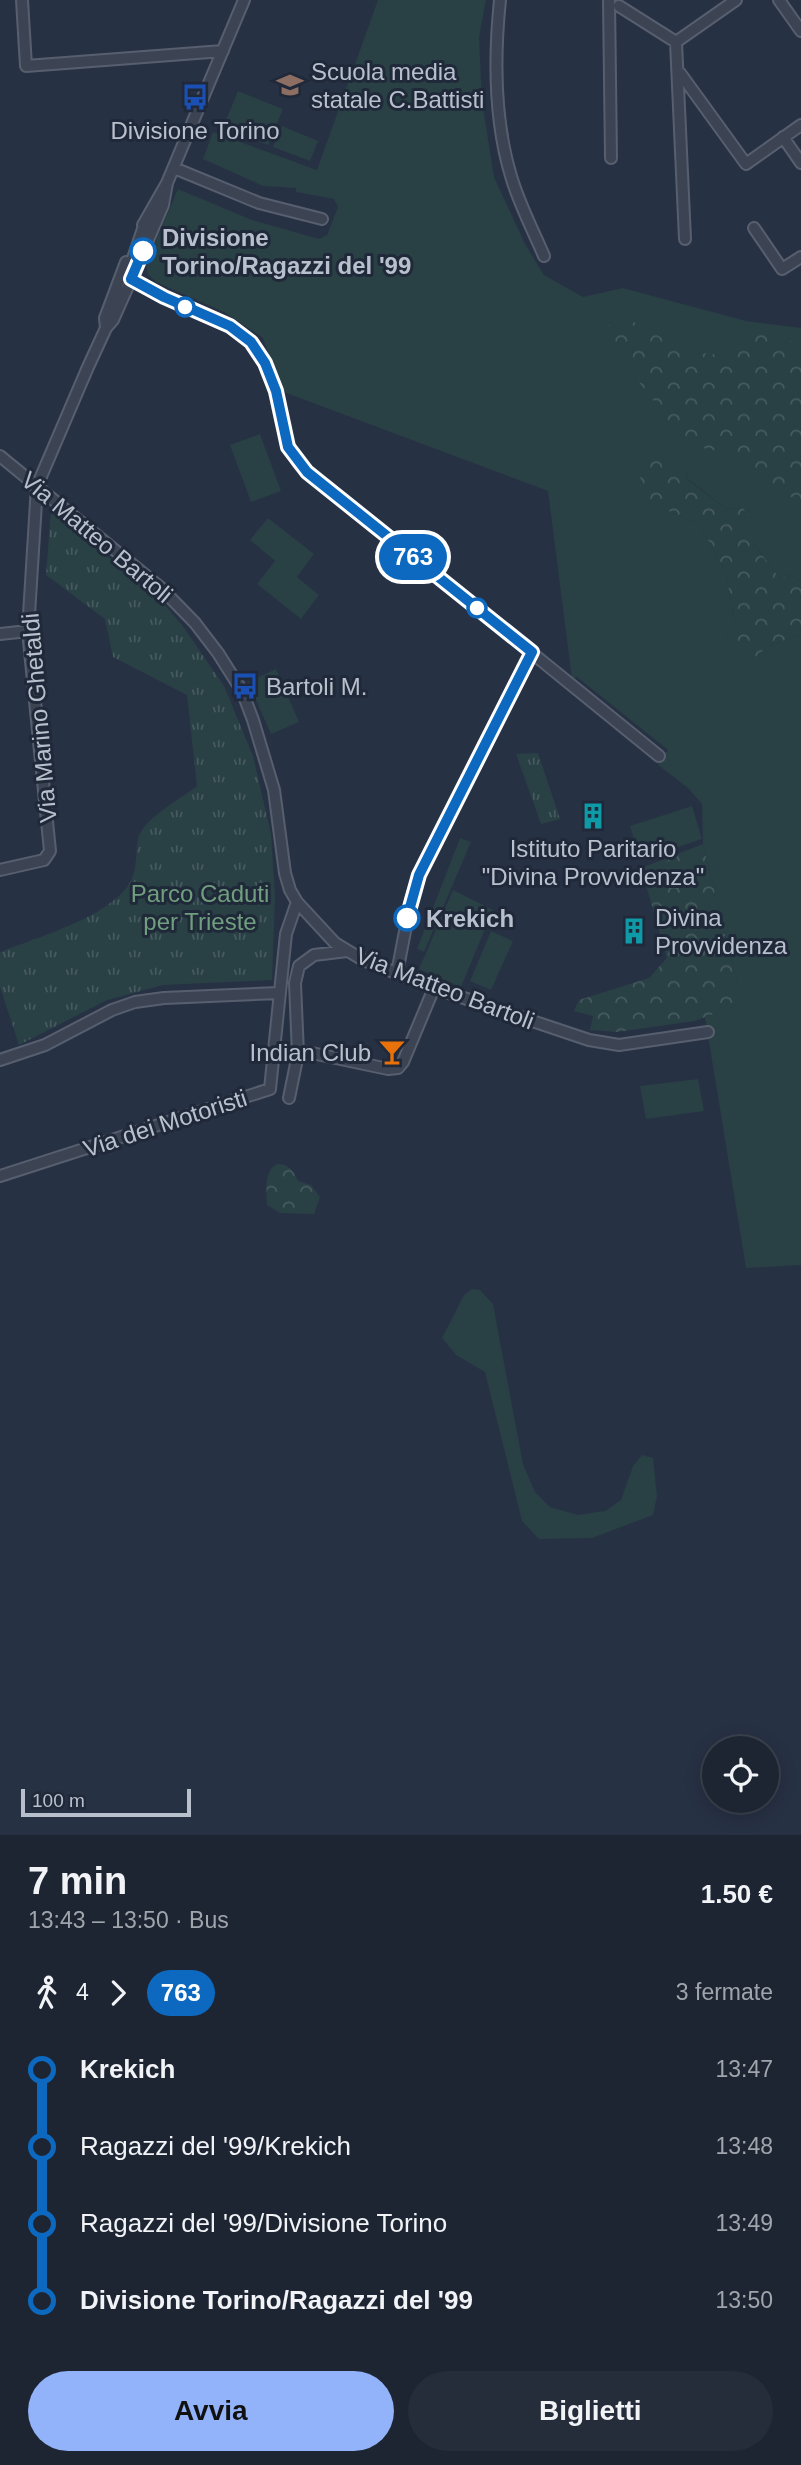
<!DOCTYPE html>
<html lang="it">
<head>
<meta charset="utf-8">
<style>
  :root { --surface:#1d2533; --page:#252d3b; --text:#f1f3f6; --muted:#a0a5ac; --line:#3b424e; --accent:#92b2f9 }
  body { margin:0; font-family:Helvetica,sans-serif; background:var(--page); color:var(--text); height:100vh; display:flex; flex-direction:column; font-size:26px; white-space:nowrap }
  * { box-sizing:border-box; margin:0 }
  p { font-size:23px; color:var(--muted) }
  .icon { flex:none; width:38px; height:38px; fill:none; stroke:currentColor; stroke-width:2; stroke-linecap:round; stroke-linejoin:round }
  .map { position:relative; height:1835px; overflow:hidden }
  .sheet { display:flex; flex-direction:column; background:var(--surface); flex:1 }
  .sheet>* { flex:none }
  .badge { padding:0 14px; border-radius:23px; font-size:24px; line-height:46px }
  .buttons { position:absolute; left:702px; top:1736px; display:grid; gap:14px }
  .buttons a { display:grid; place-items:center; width:77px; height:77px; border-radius:50%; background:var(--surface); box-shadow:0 4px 18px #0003,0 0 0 2px var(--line); font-size:35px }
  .scale { position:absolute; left:21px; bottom:18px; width:170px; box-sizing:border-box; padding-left:7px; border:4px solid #b9c0cd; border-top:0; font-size:19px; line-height:24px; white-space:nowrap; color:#b9c0cd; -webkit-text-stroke:5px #202939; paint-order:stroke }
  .map>.badge { position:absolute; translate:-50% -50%; box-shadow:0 0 0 4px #fff }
  .legs { display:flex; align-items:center; gap:10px; height:77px; padding:0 28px; font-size:23px }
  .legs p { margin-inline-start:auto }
  .overview { display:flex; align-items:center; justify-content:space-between; height:119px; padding:0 28px }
  h1 { font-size:38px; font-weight:700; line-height:52px }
  .action { display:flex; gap:14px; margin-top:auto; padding:14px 28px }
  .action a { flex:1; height:80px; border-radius:42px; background:var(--accent); color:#111; font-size:28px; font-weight:700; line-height:80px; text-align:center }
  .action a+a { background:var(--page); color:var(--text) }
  ul { padding:0 28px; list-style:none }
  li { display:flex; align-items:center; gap:24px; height:77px; font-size:26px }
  li i { display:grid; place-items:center; width:10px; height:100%; margin:0 9px; background:currentColor }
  li i::after { content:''; width:18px; height:18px; margin:-9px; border:5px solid; border-radius:50%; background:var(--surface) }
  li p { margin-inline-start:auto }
  li:first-child i { background:linear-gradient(#0000 50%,currentColor 0) }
  li:last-child i { background:linear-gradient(currentColor 50%,#0000 0) }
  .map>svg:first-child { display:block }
  .grass { fill:#294045 }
  .forest { fill:url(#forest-crowns) }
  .park { fill:url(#park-tufts) }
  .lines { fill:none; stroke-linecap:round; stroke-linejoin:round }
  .minor-casing { stroke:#575f6e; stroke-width:14 }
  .minor { stroke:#3c4454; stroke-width:10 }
  .line-1-casing { stroke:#fff; stroke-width:16 }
  .line-1 { stroke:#0c69bf; stroke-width:10 }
  .stop-1-dot { fill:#fff; stroke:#0c69bf; stroke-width:3.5 }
  .labels { text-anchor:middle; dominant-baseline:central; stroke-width:6; stroke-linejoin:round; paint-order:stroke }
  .poi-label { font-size:24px; fill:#b9c0cd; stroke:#202939; text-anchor:start }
  .stop-label { font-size:24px; font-weight:bold; fill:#b9c0cd; stroke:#202939; text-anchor:start }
  .street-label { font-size:24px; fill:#b9c0cd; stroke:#202939 }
  .park-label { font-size:24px; fill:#709e7e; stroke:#202939 }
</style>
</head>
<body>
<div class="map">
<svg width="801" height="1835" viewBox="0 0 801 1835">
  <defs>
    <pattern id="forest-crowns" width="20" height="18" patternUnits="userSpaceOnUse" patternTransform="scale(1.75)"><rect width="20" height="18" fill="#294045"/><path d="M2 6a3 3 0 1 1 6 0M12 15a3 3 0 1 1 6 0" fill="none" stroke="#465a5f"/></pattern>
    <pattern id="park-tufts" width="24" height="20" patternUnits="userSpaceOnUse" patternTransform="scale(1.75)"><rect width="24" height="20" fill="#294045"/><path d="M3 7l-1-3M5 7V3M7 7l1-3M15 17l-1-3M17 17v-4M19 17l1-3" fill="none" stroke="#465a5f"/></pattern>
  </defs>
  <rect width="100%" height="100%" fill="#273144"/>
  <path class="grass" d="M378,0H486L479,37L482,101L494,177L525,244L544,275L583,297L623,288L746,321L801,328V581L790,574L780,579L754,544V520L743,508L726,509L688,479L685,466L671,512L699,524L725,571L735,621L726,637L755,658L767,647L801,634V1265L746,1268L705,1017L742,1003L703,844L702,804L688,788L658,765L668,750L577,677L572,679L548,491L281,391L263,338L224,312L156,282L148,274L146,264L178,189L252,220L319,239L327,235L338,207L334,199L296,192V188L263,186L203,159L213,132L317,170Z
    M238,91L283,109L268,145L223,127Z
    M282,126L318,141L310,161L273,147Z
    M260,434L281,491L251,502L230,445Z
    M268,518L314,554L297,577L319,595L301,619L257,584L275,561L250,540Z
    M276,669L299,722L271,734L248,682Z
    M692,806L702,839L640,860L630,826Z
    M460,838L471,842L424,952L417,949Z
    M453,890L493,910L461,987L419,969Z
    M491,931L513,941L491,990L470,981Z
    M698,1079L704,1111L646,1119L640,1086Z
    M472,1289L480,1290L493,1304L523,1464L535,1492L550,1507L578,1515L605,1511L621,1500L633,1466L642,1455L653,1458L657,1496L653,1515L592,1538L539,1539L522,1521L485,1372L456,1355L442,1338L464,1295Z"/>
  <path class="forest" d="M621,318C644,323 659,339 681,347C701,355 725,357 745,350L743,335L774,334L790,341L801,343V501L761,484L723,452L693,446L664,423L653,400L613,349L608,326Z
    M670,452L685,466L688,480L726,509L743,508L754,520V544L780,579L790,574L801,581V634L767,647L755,658L730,651L726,637L735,621L725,571L699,524L671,512L646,498L639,474L652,457Z
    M703,844L742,1003L695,1021L617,1032L590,1030L593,1016L574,1011L579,1000L649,978L667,958L641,868Z
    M277,1164C289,1164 293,1170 298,1181L311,1185L320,1197L314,1214L280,1213L267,1205C267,1192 263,1171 277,1164Z"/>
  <path class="park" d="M51,511L157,596L182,625L224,686L253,756L271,834L275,896L272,980L163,985L107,1000L19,1045L0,987V952C38,937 103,919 128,886C138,871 135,856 138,839C143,818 181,799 197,786L187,695L113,657L105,619L46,575Z
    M538,753L560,819L541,824L516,754Z"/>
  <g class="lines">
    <g class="minor-casing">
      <path id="minor" d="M22,0L26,66L223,51
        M500,0C494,58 494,120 511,176C519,204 533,230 544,256
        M609,0L611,158
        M779,0L801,31
        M619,6L676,42
        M680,73L746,164L801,125
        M783,137L801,163
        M174,168L259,203L322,219
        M146,220L128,273L129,276C166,306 232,313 259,352C282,387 275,431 299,464L659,756
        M143,225L167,183L244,0
        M754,228L782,269L801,257
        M685,239L676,42L736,0
        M142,254L163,205L167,183
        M106,328L105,318L126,262
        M0,456L161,588L195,623L218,653L242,691L253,720L274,790L285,873L290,890L297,902L335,943L363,960L434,988L589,1040L619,1045L708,1032
        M0,634L28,631
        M0,870L44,860L50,851L28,631L37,486L88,367L106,328L113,320L133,275
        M397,973L411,900L419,875L532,652
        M298,1054L295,983L299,966L314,955L347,951
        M0,1060L45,1045L112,1010L135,1002L164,998L279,993
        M289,1098L298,1054L307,1052L388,1069L398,1068L403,1062L434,988
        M0,1176L270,1089L286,934L297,902"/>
    </g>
    <use href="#minor" class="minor"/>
  </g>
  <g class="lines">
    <g class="line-1-casing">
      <path id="line-1" d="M143,251L131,279L164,297L230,326L251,342L265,363L276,391L288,447L307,472L532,652L419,875L407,918"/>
    </g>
    <use href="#line-1" class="line-1"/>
  </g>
  <defs>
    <g id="school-bare" transform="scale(2.1)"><path d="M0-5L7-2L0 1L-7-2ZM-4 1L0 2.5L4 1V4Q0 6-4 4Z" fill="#8d6e63" stroke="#202939" stroke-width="2.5" paint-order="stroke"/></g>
    <g id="bus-bare" transform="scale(2.1)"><path d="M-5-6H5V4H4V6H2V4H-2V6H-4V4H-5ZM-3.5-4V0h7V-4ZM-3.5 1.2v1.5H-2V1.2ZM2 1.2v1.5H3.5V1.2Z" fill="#1a4fb4" stroke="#202939" stroke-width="2.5" paint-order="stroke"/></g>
    <g id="building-bare" transform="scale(2.1)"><path d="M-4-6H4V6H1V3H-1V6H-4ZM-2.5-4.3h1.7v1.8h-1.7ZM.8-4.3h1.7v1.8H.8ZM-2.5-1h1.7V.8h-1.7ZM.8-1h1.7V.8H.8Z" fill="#0f9aa8" stroke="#202939" stroke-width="2.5" paint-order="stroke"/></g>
    <g id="bar-bare" transform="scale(2.1)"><path d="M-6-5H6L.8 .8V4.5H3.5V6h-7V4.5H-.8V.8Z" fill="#e8710a" stroke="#202939" stroke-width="2.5" paint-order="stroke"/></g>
  </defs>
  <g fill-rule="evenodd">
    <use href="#school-bare" x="290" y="85"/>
    <use href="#bus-bare" x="195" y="97"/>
    <use href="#bus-bare" x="245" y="686"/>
    <use href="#building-bare" x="593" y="816"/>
    <use href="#building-bare" x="634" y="931"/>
    <use href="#bar-bare" x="392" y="1052"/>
  </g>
  <g class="stop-1-dot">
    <circle cx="143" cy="251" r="12"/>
    <circle cx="185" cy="307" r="9"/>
    <circle cx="477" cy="608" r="9"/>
    <circle cx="407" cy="918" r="12"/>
  </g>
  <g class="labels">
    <g class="poi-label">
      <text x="311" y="71">Scuola media<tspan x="311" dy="28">statale C.Battisti</tspan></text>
      <text x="195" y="130" text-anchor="middle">Divisione Torino</text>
      <text x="266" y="686">Bartoli M.</text>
      <text x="593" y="848" text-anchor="middle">Istituto Paritario<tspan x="593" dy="28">"Divina Provvidenza"</tspan></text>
      <text x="655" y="917">Divina<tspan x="655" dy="28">Provvidenza</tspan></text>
      <text x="371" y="1052" text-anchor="end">Indian Club</text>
    </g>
    <g class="stop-label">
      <text x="162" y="237">Divisione<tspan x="162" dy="28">Torino/Ragazzi del '99</tspan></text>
      <text x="426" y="918">Krekich</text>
    </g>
    <g class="street-label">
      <text transform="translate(97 537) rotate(40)">Via Matteo Bartoli</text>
      <text transform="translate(39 718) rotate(-95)">Via Marino Ghetaldi</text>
      <text transform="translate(445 988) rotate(21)">Via Matteo Bartoli</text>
      <text transform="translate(165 1123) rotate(-18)">Via dei Motoristi</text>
    </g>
    <g class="park-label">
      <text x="200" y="893">Parco Caduti<tspan x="200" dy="28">per Trieste</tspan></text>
    </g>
  </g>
</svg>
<div class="buttons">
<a><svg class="icon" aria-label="locate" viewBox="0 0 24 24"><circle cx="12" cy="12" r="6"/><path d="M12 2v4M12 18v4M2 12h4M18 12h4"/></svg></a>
</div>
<div class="scale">100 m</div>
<b class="badge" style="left:413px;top:557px;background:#0c69bf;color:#fff">763</b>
</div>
<section class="sheet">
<div class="overview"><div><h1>7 min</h1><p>13:43 – 13:50 · Bus</p></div><b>1.50 €</b></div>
<div class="legs"><svg class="icon" aria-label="walk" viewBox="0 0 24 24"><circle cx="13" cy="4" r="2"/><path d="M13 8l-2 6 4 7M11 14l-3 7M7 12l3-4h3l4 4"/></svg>4<svg class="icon" aria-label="forward" viewBox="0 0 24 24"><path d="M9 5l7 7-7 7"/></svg><b class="badge" style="background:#0c69bf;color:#fff">763</b><p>3 fermate</p></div>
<ul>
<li><i style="color:#0c69bf"></i><b>Krekich</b><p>13:47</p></li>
<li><i style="color:#0c69bf"></i><span>Ragazzi del '99/Krekich</span><p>13:48</p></li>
<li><i style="color:#0c69bf"></i><span>Ragazzi del '99/Divisione Torino</span><p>13:49</p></li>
<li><i style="color:#0c69bf"></i><b>Divisione Torino/Ragazzi del '99</b><p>13:50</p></li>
</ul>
<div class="action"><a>Avvia</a><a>Biglietti</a></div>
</section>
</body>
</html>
